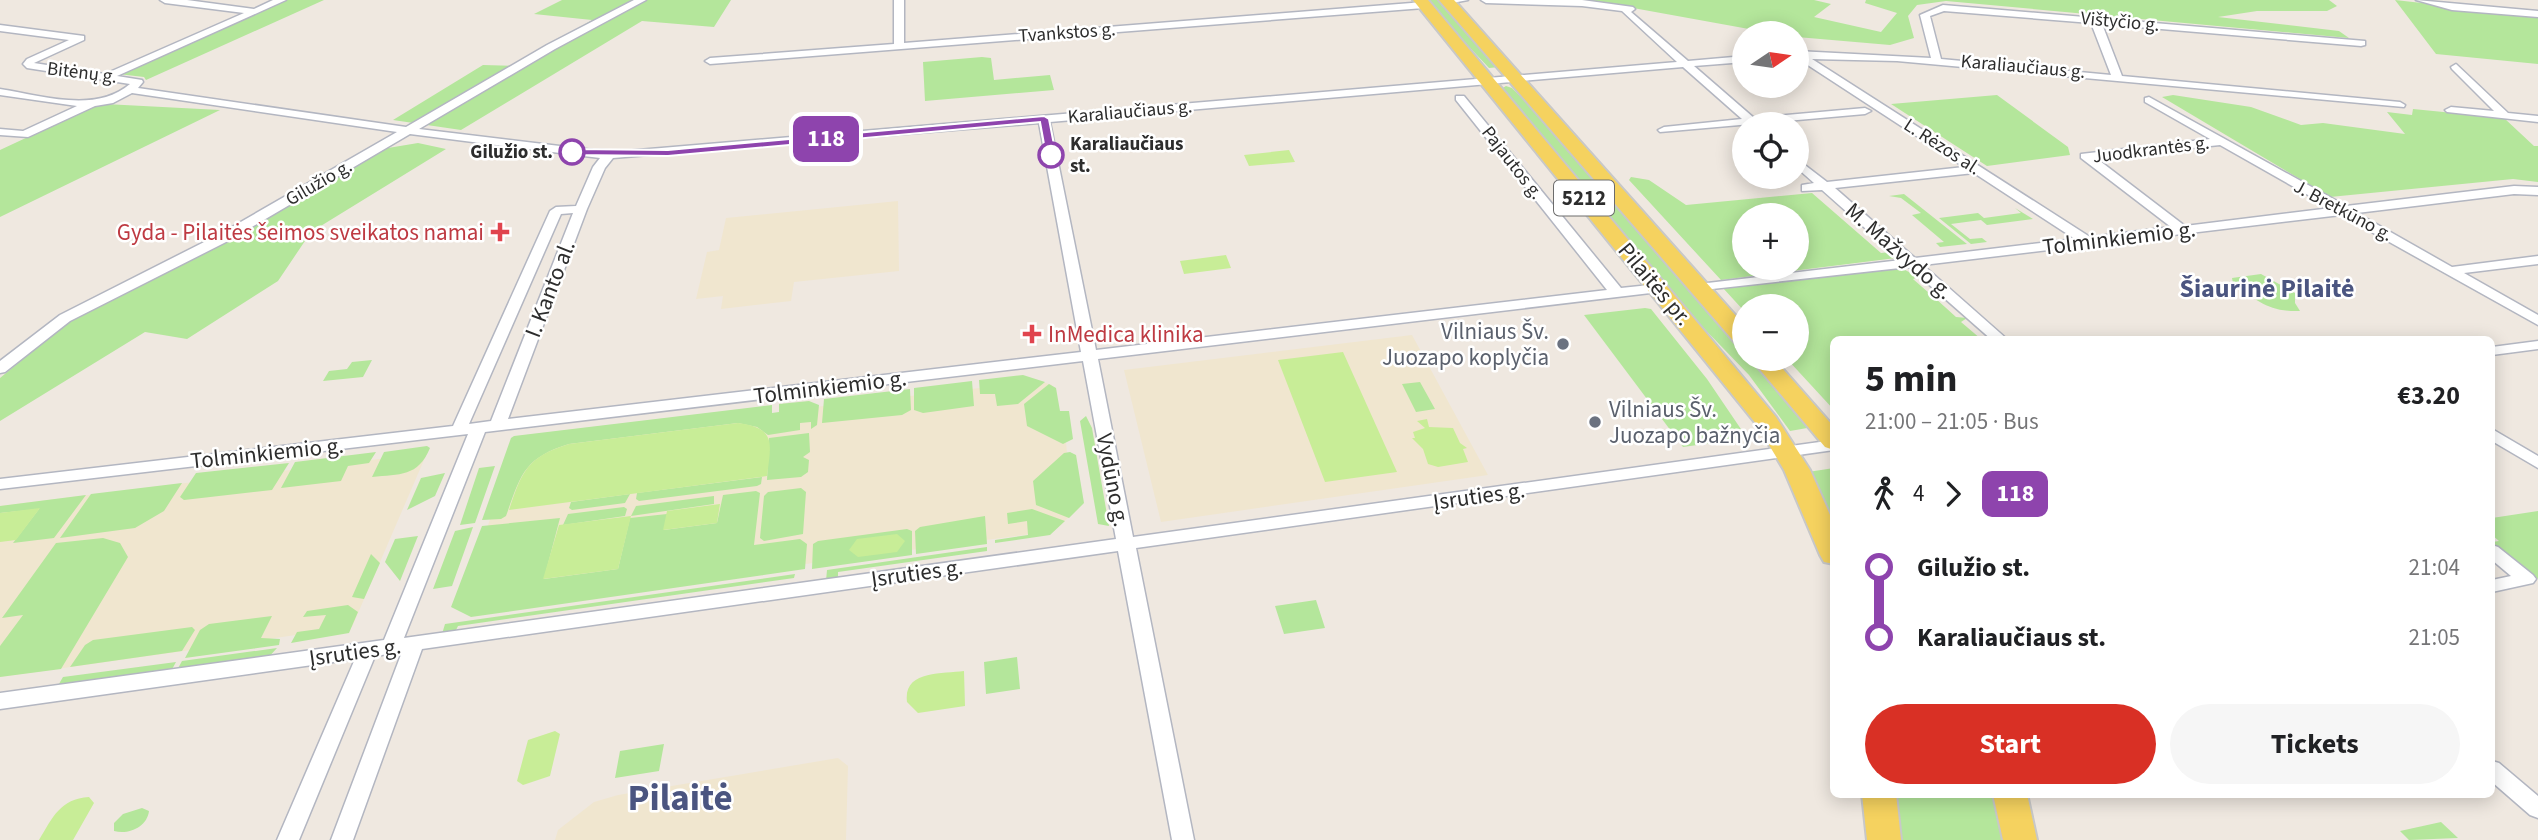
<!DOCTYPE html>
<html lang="en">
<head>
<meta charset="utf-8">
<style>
  :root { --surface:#fff; --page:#f6f6f6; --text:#202124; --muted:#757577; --accent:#d93025 }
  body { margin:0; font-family:"Source Sans 3",sans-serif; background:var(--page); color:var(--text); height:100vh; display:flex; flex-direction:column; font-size:26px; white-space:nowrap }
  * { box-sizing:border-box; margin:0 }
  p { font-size:23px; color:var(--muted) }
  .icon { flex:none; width:38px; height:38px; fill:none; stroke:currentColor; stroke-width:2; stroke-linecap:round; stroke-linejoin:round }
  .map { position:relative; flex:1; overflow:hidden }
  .sheet { position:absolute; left:1830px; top:336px; width:665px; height:462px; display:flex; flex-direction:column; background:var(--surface); border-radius:10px; box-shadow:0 4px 18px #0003 }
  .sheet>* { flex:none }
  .badge { padding:0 14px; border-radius:10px; font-size:24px; line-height:46px }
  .needle { width:46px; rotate:77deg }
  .controls { position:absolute; left:1732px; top:21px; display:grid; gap:14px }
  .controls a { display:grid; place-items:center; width:77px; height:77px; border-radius:50%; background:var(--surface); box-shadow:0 4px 18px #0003; font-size:35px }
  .map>.badge { position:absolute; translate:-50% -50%; box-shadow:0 0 0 4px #fff }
  .legs { display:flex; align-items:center; gap:10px; height:77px; padding:0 35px; font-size:23px }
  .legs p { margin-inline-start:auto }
  .summary { display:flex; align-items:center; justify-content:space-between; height:119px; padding:0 35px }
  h1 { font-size:38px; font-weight:700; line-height:52px }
  .action { display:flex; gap:14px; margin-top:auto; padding:14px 35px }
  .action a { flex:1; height:80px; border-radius:42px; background:var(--accent); color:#fff; font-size:28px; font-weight:700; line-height:80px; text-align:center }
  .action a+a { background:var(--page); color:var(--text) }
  ul { padding:0 35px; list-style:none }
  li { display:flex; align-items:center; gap:24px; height:70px; font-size:26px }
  li i { display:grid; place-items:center; width:10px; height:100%; margin:0 9px; background:currentColor }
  li i::after { content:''; width:18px; height:18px; margin:-9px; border:5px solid; border-radius:50%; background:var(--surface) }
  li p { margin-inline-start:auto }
  li:first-child i { background:linear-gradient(#0000 50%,currentColor 0) }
  li:last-child i { background:linear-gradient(currentColor 50%,#0000 0) }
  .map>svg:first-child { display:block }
  .education { fill:#f0e6cf }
  .green { fill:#b4e69b; fill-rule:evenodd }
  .pitch { fill:#c8ed97 }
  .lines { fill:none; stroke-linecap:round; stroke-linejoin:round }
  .street-casing { stroke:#b3b6c1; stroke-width:3 }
  .primary-casing { stroke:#c8c8c8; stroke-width:4 }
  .street { fill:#fff; fill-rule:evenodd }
  .primary { fill:#f5d25f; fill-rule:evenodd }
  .line-1 { fill:#8e44ad; stroke:#fff; stroke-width:2 }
  .stop-1-dot { fill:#fff; stroke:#8e44ad; stroke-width:3.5 }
  .health-dot { fill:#e0444e; stroke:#fff; stroke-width:2.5 }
  .worship-dot { fill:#6b7280; stroke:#fff; stroke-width:2.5 }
  .labels { text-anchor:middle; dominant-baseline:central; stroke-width:5; stroke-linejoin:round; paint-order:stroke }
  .far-street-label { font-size:19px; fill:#2d2d2d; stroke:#fff }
  .far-stop-label { font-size:19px; font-weight:bold; fill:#2d2d2d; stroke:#fff; text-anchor:start }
  .shield { fill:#fff; stroke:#6c6c6c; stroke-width:2 }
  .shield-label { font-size:21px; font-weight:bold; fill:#2d2d2d }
  .health-label { font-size:23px; fill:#be3a42; stroke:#fff; text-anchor:end }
  .street-label { font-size:23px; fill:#2d2d2d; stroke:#fff }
  .worship-label { font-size:23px; fill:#5b616d; stroke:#fff; text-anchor:end }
  .quarter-label { font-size:26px; font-weight:bold; fill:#4b5580; stroke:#fff }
  .near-district-label { font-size:37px; font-weight:bold; fill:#4b5580; stroke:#fff }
</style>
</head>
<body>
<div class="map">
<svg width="2538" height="840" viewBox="0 0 2538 840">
  <rect width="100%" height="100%" fill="#efe8e0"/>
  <path class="education" d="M898,201L899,271L794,282L791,301L721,309L723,296L696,299L707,252L719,250L726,218Z
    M1412,335L1488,475L1161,522L1124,370Z
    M1040,381L1052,385L1059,440L1066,443L1067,452L1062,458L1071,515L1054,531L458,610L517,443L768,419L781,411Z
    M427,453L352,627L0,677V506Z
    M838,758L848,766L846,840H555L558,830L594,802L618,795Z"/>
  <path class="green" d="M285,0H324L146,80L144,77L118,74Z
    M562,0H731L714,27L642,21L461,130L393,120L483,65L516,66L592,20L534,14Z
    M1425,0H1437L1448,8L1500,67L1489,68Z
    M1522,0H1814L1831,4L1814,17L1881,32L1897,13L1865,3L1866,0H2329L2337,6L2327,11H2257L2218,17L2339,31L2349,38L1946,1L1917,5L1908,16L1914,38L1890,45L1797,37V33H1771L1600,2Z
    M2395,0L2538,16V64L2436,54Z
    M982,57L991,58L994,80L1050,75L1054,90L925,101L923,62Z
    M1506,86L1512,88L1564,141L1745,349V359H1753L1813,427L1790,431L1749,375L1690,314L1501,89Z
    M1997,95L2068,147L2070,155L1987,166L1891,104Z
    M2173,95L2251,107L2301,125L2323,123L2405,134L2387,112L2412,115L2413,109L2504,118L2534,146H2538V182L2513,179L2330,197L2162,97Z
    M105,104L220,110L0,217V150L90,108Z
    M418,143L446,149L311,232L278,281L187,339L145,332L0,421V378L67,323L207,251L388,148Z
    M1631,177L1649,180L1686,205L1812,193L1881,253L1890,252L1896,258L1721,280L1629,180ZM1745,215H1797V268H1745Z
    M1904,194L1967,244L1940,247L1936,243L1944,242L1912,215L1921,213L1901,198L1889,196Z
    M2015,208L2033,219L1987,225L1981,220L1951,224L1970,239L1982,238L1987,242L1971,244L1939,218L1978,213L1984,218L2021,213Z
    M1899,267L1919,277L1913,279L1929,293L1939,294L1935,298L1956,317L1967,318L1961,322L1981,339L1834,340V410L1787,359H1797V306H1745V312L1723,288Z
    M2261,274L2295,293V303L2300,311C2268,312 2258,301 2233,283L2232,278Z
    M1645,308L1651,309L1707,379L1747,438L1683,447L1584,315Z
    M372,360L363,377L323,381L329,371L347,369L352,362Z
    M1023,375L1045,382L1018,404L997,406L995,394H980L979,380Z
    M972,381L974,406L923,413L914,410V388Z
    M1420,382L1435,409L1416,412L1402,384Z
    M1049,384L1056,388L1060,411H1069L1073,439L1063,444L1027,426L1024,404Z
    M910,389L911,410L902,415L822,423L824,399Z
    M809,401L819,405L817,425L811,429V422L800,423V430L768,435L757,427L738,423L569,444C524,458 521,474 506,516L501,519L482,520L511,438L514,436L772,405V413L779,412V404Z
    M1086,416L1092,428L1109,526L1098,524L1080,421Z
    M809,433L810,452L803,457L809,460L808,472L801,477L767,480L769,438Z
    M427,446L430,448C418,477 400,474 372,477L384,452Z
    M376,452L369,463L348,466L341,481L281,488L295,462Z
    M1070,452L1076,455L1084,503L1069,518L1036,505L1033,481L1064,453Z
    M289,463L272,490L184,500L180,497L196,473Z
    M495,466L475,523L460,525L479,468Z
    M1834,468V529L1808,472Z
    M445,473L435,496L407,510L421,478Z
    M762,477L761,484L757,486L639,501L636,499L637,493Z
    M182,483L164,511L135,528L60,538L91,494Z
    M801,488L806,492L803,534L764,541L760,538L764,496L768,492Z
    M756,491L760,493L754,545L800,539L807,544L805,569L471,617L451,607L482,526L560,518L544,579L618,569L630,518L667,514L664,530L717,523L723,495Z
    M630,494L625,503L572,510L569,508L571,502Z
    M86,495L54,538L13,543L39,509L0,513V506Z
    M714,496V504L631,516L636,506Z
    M624,507L627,509L625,516L563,525L568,514Z
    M1032,509L1065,521L1050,535L995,543V540L1028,535L1027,521L1008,524L1007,513Z
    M2538,511V579L2492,542L2499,541L2492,535V518Z
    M985,516L987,544L916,554L915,531L920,527Z
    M473,527L452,586L433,589L455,531Z
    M907,529L912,531V555L812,569L813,544L818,541Z
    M418,536L400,581L385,562L395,539Z
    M103,538L120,543L128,557L61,669L0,677V646L23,615L2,618L56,543Z
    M987,547V551L838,572V579L826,581L827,570Z
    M371,554L380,563L364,599L352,597Z
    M795,574L794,578L458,626L455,632L442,634L445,624Z
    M1316,600L1325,628L1284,634L1275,606Z
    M348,605L358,612L349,633L291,643L297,632L319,629L326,615L303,617L307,611Z
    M272,616L261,638L280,639L279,645L185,658L200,630L209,624Z
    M192,627L195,630L182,651L70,667L85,645L93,640Z
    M277,648L267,659L176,672L182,661Z
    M1017,657L1020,689L986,694L984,662Z
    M176,662L170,673L56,689L63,677Z
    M664,744L659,771L615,778L620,751Z
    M1890,795H1996L2006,840H1896Z
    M142,808L149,811C147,827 129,835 114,831V823L123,814Z
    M2441,822L2458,838L2409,840L2400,831Z"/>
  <path class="pitch" d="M1289,150L1295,162L1249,166L1244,155Z
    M1226,255L1231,268L1184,274L1180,261Z
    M1343,352L1397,472L1325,482L1278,360Z
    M1427,419L1429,427L1453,428L1460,443L1467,448L1463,449L1468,462L1438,467L1428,464L1423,449L1412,438H1415L1413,432L1425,428L1417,421Z
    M738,423C777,428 771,444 767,476L509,510C522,471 527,457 569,444Z
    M720,504L717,523L663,530L667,511Z
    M40,508L16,540L0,542V513Z
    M631,516L618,569L543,579L559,525Z
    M897,534L905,541L897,552L858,557L849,550L857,539Z
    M964,671L965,706L918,713L907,702C903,670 942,674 964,671Z
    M555,731L560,734L550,776L523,785L517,781L528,740Z
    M89,797L94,803L73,840H39C53,817 60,799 89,797Z"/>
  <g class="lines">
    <g class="street-casing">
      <path id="street" d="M160,0H187L254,9L273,0H286L117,76L142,80L143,82L138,88L406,127L547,45L634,0H646L555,49L419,129L593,150L626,151L1677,62L1622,11L1582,6L1486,3L1481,0H1582L1633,7L1635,9L1631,12L1688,61L1745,56V62L1694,66L1754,118L1865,108L1871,111L1865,114L1660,132L1658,130L1664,127L1742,119L1683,67L1050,122L1096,350L1607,290L1456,100V96H1464L1621,288L1659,284L1666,288L1659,292L1098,359L1133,537L1834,440V450L1136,548L1194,840H1172L1118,551L422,649L353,840H331L402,652L375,656L299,840H277L355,659L0,709V693L384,640L468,434L0,489V479L453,426L550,211L556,207L576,206L593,167L600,158L410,134L228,241L70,321L5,372L0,373V361L60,315L218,235L397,132L132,93L113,103L95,106L28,137L0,135V129L23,131L77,106L0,95V89C40,95 95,114 130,84L27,68L23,64L27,59L69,40L0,31V25L84,36V40L34,63L105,74L244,13L165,3ZM1039,123L1081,352L508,419L587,209L605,168L613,158ZM573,213L491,421L469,424L561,214ZM1083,361L1116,539L404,638L485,432Z
        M894,0H904V43L1424,2L1429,5L1424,8L710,64L705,61L710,58L894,44Z
        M1468,0L1447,4L1442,1L1443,0Z
        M2416,0L2538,11V17L2452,10Z
        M1943,5L2365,41V45L2361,46L2102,24L2122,76L2400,102L2405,105L2404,107L1897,61L1812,59L2090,237L2171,227L2081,158V154L2210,139L2145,102V98L2149,97L2346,206L2514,186L2538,187V195L2514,194L2357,213L2452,267L2538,256V264L2464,273L2538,315V325L2341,215L1923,265L2008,340H1992L1909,267L1694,291L1692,288L1699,284L1901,260L1822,190L1802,191V185L1814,183L1797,168V159L1827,182L1964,167L1797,58V51L1931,58L1920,15ZM1944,11L2091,23L2111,75L1941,59L1930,16ZM2220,145L2331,208L2185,226L2096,158ZM1974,173L2075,239L1915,258L1835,188Z
        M2456,64L2508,113L2538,116V122L2447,112L2445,110L2451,107L2494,111L2452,69L2451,67Z
        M2538,341V349L2492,355V347Z
        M2492,429L2538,456V468L2492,441Z
        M2492,545L2498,547L2533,575L2536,579L2533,583L2492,592V580L2511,576L2492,560Z
        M2492,761L2499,763L2538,796V818L2530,815L2492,782Z"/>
    </g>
    <g class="primary-casing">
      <path id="primary" d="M1413,0H1428L1776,417L1810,470L1834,524V564L1824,562L1820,555L1784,470L1757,425Z
        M1439,0H1454L1745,326V347L1737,345Z
        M1751,359H1774L1834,427V450L1825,447Z
        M1862,794H1896L1901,840H1867Z
        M1993,794H2027L2037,840H2003Z"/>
    </g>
    <use href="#street" class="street"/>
    <use href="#primary" class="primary"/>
  </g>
  <path class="line-1" d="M1044,116L1049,119L1056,155L1051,158L1046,155L1040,122L668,156L572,155L567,152L572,149L668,150Z"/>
  <g class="stop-1-dot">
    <circle cx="572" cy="152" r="12"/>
    <circle cx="1051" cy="155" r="12"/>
  </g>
  <g class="health-dot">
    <path d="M496.5 221.5h7v7h7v7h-7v7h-7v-7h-7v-7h7z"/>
    <path d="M1028.5 323.5h7v7h7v7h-7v7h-7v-7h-7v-7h7z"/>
  </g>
  <g class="worship-dot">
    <circle cx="1563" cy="344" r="7"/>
    <circle cx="1595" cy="422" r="7"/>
  </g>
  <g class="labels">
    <g class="far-street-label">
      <text transform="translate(2120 22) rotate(5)">Vištyčio g.</text>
      <text transform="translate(1067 33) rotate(-4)">Tvankstos g.</text>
      <text transform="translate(2023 67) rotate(5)">Karaliaučiaus g.</text>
      <text transform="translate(82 73) rotate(7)">Bitėnų g.</text>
      <text transform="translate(1130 112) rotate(-5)">Karaliaučiaus g.</text>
      <text transform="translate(1942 147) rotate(33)">L. Rėzos al.</text>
      <text transform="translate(2151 150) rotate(-7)">Juodkrantės g.</text>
      <text transform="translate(1512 163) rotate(52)">Pajautos g.</text>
      <text transform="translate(319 183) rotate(-30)">Gilužio g.</text>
      <text transform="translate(2343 211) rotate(28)">J. Bretkūno g.</text>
    </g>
    <g class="far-stop-label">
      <text x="1070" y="144">Karaliaučiaus<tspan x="1070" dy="22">st.</tspan></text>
      <text x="553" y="152" text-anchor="end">Gilužio st.</text>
    </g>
    <rect class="shield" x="1554" y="180.5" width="60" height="35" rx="5"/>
    <g class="shield-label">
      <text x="1584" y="198">5212</text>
    </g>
    <g class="health-label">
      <text x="484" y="232">Gyda - Pilaitės šeimos sveikatos namai</text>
      <text x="1048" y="334" text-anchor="start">InMedica klinika</text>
    </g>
    <g class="street-label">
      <text transform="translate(2119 238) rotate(-7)">Tolminkiemio g.</text>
      <text transform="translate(1899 251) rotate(41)">M. Mažvydo g.</text>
      <text transform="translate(1655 284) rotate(50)">Pilaitės pr.</text>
      <text transform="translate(550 289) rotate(-69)">I. Kanto al.</text>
      <text transform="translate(830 387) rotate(-7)">Tolminkiemio g.</text>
      <text transform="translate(267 453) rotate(-6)">Tolminkiemio g.</text>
      <text transform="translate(1113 480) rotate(79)">Vydūno g.</text>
      <text transform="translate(1479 496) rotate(-8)">Įsruties g.</text>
      <text transform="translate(917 573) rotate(-8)">Įsruties g.</text>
      <text transform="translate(355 652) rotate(-8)">Įsruties g.</text>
    </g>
    <g class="worship-label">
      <text x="1549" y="331">Vilniaus Šv.<tspan x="1549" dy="26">Juozapo koplyčia</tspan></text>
      <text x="1609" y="409" text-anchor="start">Vilniaus Šv.<tspan x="1609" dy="26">Juozapo bažnyčia</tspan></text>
    </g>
    <g class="quarter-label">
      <text x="2267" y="288">Šiaurinė Pilaitė</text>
    </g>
    <g class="near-district-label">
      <text x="680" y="798">Pilaitė</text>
    </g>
  </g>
</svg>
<div class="controls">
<a><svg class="needle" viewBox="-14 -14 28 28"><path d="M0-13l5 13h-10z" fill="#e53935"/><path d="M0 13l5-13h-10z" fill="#757577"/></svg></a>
<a><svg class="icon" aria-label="locate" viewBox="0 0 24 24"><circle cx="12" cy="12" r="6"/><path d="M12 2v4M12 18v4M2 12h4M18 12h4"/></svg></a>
<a>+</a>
<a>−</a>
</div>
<b class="badge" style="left:826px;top:139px;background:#8e44ad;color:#fff">118</b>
<section class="sheet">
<div class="summary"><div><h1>5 min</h1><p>21:00 – 21:05 · Bus</p></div><b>€3.20</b></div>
<div class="legs"><svg class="icon" aria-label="walk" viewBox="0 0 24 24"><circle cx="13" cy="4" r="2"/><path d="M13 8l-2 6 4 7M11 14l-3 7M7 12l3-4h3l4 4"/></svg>4<svg class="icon" aria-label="forward" viewBox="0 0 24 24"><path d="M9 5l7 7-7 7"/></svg><b class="badge" style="background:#8e44ad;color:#fff">118</b></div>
<ul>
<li><i style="color:#8e44ad"></i><b>Gilužio st.</b><p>21:04</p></li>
<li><i style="color:#8e44ad"></i><b>Karaliaučiaus st.</b><p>21:05</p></li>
</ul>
<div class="action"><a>Start</a><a>Tickets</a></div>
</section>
</div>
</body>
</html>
